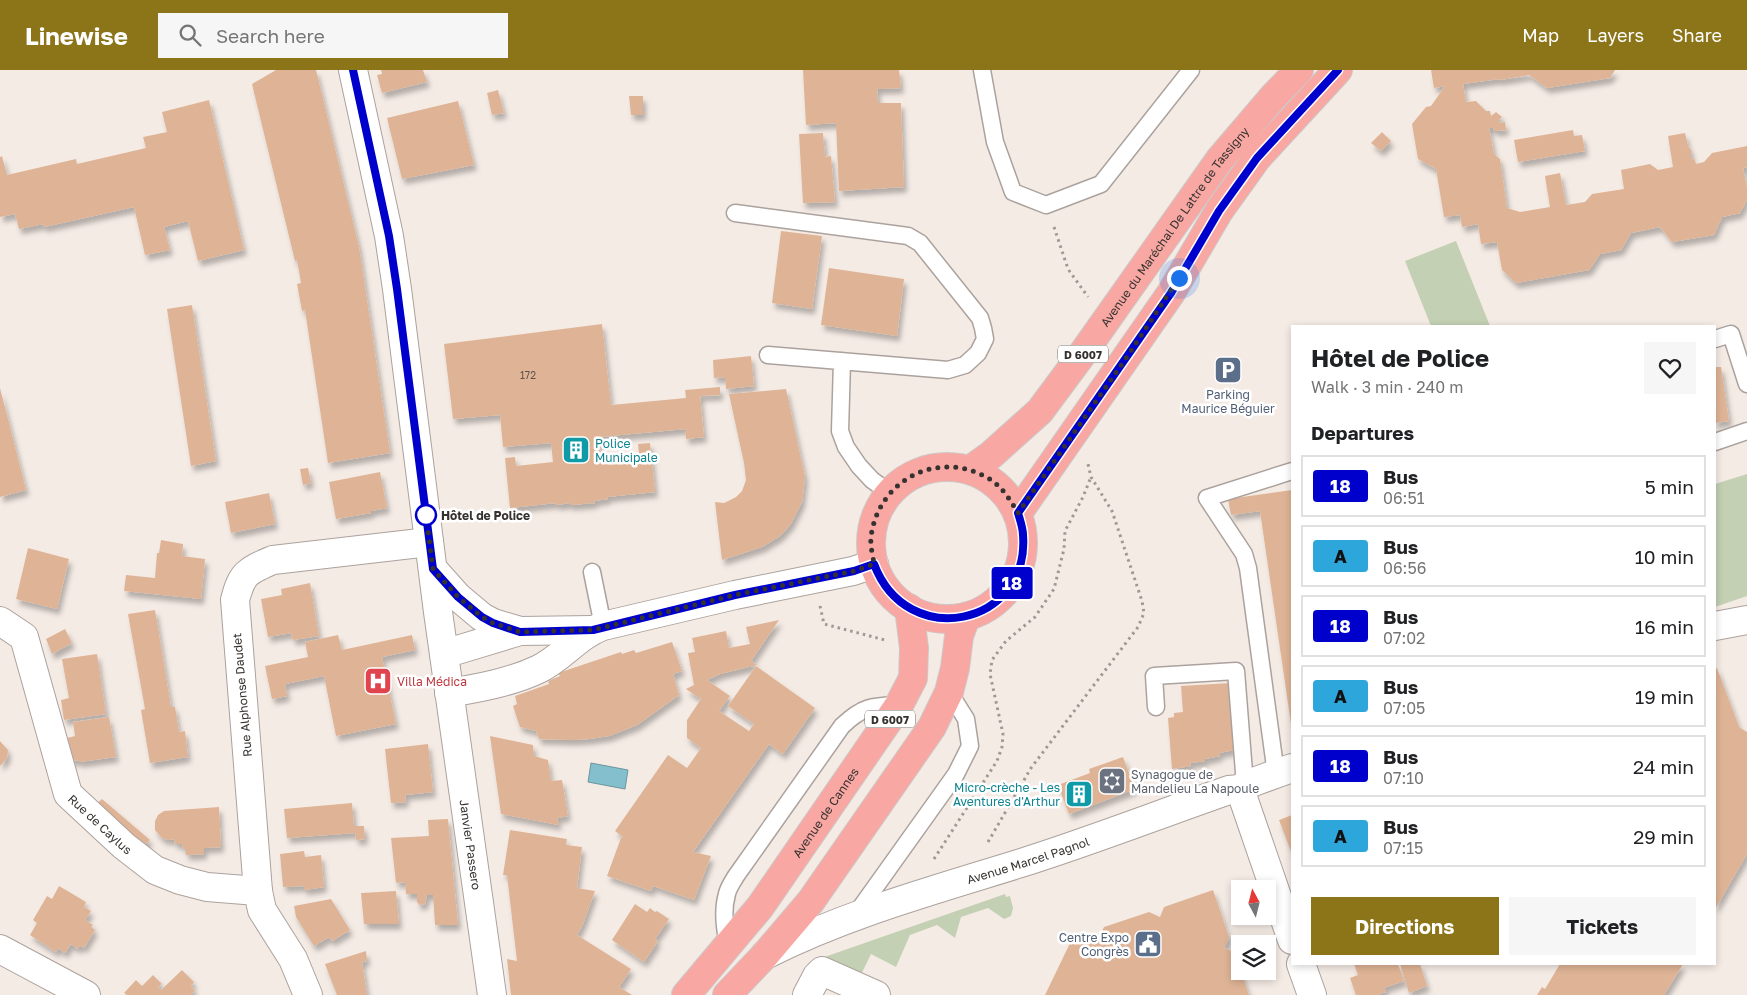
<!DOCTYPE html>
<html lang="en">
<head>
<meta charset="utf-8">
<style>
  :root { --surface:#fff; --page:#f6f6f6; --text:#202124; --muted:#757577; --line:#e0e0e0; --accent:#8c7418 }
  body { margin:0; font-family:"Golos Text",sans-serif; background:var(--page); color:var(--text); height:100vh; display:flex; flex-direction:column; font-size:19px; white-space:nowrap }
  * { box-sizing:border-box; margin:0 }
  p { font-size:16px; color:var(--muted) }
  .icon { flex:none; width:28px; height:28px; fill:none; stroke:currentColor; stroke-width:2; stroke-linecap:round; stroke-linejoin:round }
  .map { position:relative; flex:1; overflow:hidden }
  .drawer { position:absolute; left:1291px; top:255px; width:425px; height:640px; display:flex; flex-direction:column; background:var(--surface); border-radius:0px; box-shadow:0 2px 8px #0003 }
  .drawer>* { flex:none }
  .badge { padding:0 10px; border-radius:4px; font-size:18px; line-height:32px }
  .needle { width:32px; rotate:353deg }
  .buttons { position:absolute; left:1231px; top:810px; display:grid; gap:10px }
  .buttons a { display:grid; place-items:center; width:45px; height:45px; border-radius:0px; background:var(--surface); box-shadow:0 2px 8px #0003; font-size:25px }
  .you { position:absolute; width:25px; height:25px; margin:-12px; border:4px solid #fff; border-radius:50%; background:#1a73e8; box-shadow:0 0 0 8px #1a73e833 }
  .map>.badge { position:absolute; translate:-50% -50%; box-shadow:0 0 0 2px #fff }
  h2 { padding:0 20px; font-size:19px; line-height:45px }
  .round { display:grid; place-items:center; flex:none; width:52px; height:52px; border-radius:0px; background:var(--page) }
  .head { display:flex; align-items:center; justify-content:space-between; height:85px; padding:0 20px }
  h1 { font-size:24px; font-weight:700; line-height:38px }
  .action { display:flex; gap:10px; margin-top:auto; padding:10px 20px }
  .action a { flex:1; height:58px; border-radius:0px; background:var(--accent); color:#fff; font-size:20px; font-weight:700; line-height:58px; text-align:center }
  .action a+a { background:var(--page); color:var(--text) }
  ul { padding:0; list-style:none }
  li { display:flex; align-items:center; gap:15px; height:62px; margin:0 10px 8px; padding:0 10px; border:2px solid var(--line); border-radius:0px }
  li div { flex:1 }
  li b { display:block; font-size:19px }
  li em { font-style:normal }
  li .badge { min-width:55px; font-weight:700; text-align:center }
  header { display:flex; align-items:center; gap:30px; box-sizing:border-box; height:70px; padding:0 25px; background:var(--accent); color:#fff }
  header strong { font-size:24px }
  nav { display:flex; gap:28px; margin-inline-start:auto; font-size:18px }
  .search { width:350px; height:45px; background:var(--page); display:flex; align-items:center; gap:12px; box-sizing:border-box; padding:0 18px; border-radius:0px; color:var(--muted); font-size:19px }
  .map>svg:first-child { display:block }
  .green { fill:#c3d0b3 }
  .water { fill:#83bfcc; stroke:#6c959d }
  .building { fill:#dfb496; filter:url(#shadow) }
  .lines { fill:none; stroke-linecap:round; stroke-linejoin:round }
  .lane-casing { stroke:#aca29d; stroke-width:19 }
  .street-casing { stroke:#aca29d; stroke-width:30 }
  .secondary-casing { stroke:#aca29d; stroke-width:30 }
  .primary-casing { stroke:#cbcac9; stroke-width:30 }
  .path { stroke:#9f9893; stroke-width:3; stroke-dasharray:2.5 4; stroke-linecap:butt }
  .lane { stroke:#fff; stroke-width:16 }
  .street { stroke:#fff; stroke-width:28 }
  .secondary { stroke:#fff; stroke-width:28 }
  .primary { stroke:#f8a7a3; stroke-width:28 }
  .line-casing { stroke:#fff; stroke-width:11 }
  .line { stroke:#0000cd; stroke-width:8 }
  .walk { stroke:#36322f; stroke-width:5; stroke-dasharray:0 9 }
  .stop-dot { fill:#fff; stroke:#0000cd; stroke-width:2.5 }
  .labels { text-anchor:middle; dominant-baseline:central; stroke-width:5; stroke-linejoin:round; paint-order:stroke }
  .number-label { font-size:10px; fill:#605249 }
  .shield { fill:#fff; stroke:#72706d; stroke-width:1 }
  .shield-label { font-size:11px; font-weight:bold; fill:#36322f }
  .street-label { font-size:12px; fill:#36322f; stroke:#fff }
  .service-label { font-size:12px; fill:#4e5e75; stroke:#fff }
  .culture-label { font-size:12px; fill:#0d838f; stroke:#fff; text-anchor:start }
  .stop-label { font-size:12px; font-weight:bold; fill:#36322f; stroke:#fff; text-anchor:start }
  .health-label { font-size:12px; fill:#be3a42; stroke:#fff; text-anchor:start }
  .worship-label { font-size:12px; fill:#5b616d; stroke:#fff; text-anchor:start }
</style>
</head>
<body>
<header>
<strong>Linewise</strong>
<div class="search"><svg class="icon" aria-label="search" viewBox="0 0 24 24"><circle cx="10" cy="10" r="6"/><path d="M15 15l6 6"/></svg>Search here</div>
<nav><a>Map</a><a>Layers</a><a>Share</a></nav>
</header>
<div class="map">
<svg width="1747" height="925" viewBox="0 0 1747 925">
  <defs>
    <filter id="shadow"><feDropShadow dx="3" dy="5.5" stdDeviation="2.5" flood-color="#0004"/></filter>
  </defs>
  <rect width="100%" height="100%" fill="#f5ebe5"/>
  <path class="green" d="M1456,171L1490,256H1431L1405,191Z
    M1747,404V526L1715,537V414Z
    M1005,824L1006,827L1010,826L1013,838L1011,846L1004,849L988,838L961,847L955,868L937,855L910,865L896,897L871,884L856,915L813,891Z"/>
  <path class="water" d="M591,693L628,700L625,719L588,712Z"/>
  <path class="building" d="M276,0H316L359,177L390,383L328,393L305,240L302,241L297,214L301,213L297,190L295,191L252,14Z
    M381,0H423L427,12L382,23L377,5L382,4Z
    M803,0H899L901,18L877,19L878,33H901L904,117L839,121L836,53L806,55Z
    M1431,0H1615L1610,8L1547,18L1529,5L1500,10L1499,9L1463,14L1466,32L1476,31L1486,41H1490L1491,46L1496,42L1502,47L1499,50V53L1505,52L1506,60L1495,61L1493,58H1489L1494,84L1500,89L1507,138L1520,142L1550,137L1545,106L1560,103L1566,135L1585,132L1592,124L1624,119L1621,100L1650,94L1658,100L1673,97L1668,66L1685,63L1688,76L1691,80V90L1694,88L1696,94L1704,92L1712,83L1747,76V97L1743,98L1747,118V130L1740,143L1722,147L1714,165L1672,172L1660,157L1631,163L1621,180L1600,184L1589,200L1516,213L1502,200L1497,172L1481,174L1478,154L1462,157L1460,145L1444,147L1436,99L1418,89L1412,54L1426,37L1431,36L1445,16L1434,18Z
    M498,20L504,43L492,45L487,23Z
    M629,26H643V45H631Z
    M209,30L244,180L198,191L188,151L164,157L170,180L145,185L134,137L44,157L43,154L19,159L15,144L0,147V87L2,86L7,105L76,89L77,94L146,78L143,67L167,62L162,42Z
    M458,31L474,95L402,109L387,48Z
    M1573,60L1574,66L1582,65L1585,81L1518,92L1514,70Z
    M1382,62L1391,71L1381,81L1371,73Z
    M823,63L825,87L831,86L835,132L803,133L799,64Z
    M781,161L822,166L812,239L772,233Z
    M829,198L904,209L897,266L821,255Z
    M192,235L216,391L191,396L167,239Z
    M602,254L611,335L686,328L685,320L720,317V325L700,326L704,367L686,369L685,359L599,367L601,388L639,383L638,374L650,373L655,422L607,427L608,429L594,431L595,433L570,435V433L557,435L556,433L510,438L505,388L515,387L516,396L553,392L551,373L503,377L500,345L453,349L444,274Z
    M751,286L754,316L726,319L725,307L714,308L713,290Z
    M1715,297H1721L1729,351L1715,353Z
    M0,318L26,420L0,427Z
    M786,319L805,407L802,432L791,454L780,466L762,477L722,490L715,432L724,433L736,427L742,421L746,410L744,393L729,324Z
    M308,398L311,413L303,415L300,399Z
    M380,402L387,438L371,441V443L336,449L329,412Z
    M1292,420V654H1291L1260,441L1231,445L1228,429Z
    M269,423L275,454L231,463L225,432Z
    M161,470L183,474L182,486L205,489L201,529L124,521L126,505L155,508L157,483H159Z
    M28,478L69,489L57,539L16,529Z
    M310,513L319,566L293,570L291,563L268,567L261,529L282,525L281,519Z
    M155,540L171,637H175L179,662L185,661L188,687L150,693L141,640L145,639L128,544Z
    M779,550L751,591L757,595L720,604L707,610L730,626L719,641L749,661L754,654L728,636L756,596L815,638L783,684L769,674L693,782L711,786L694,830L653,816L651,821L607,806L621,768L623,767L615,761L668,685L687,698L701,678L687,668V650L701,629L686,619L694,615L688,583L695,582L692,568L726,561L729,578L750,574L746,557Z
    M65,559L72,573L52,584L46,569Z
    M338,565L342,580L412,565L415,580L382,587L396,654L336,666L324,606L285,614L287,626L272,629L265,596L308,587L305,572Z
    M672,572L682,601L673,604L679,625L637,655L609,666L589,669L572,670L539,669L536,661L520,657L513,636L517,634L515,626L549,614L548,611L560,606L558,603L621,582L622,584L634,580L636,583Z
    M97,584L106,644L64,650L61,630L69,628L62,589Z
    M1717,598L1739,657L1747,662V784L1715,839V599Z
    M1231,613L1234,680L1219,683L1220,686L1205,689V691L1190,693L1191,696L1172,699L1168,648L1174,647V643L1183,642L1181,616Z
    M109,647L116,687L79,692V690L70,691L67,668L75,666L73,652Z
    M490,666L533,675L534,686L548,690L551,711L562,710L568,746L557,748L559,755L501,744Z
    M0,671L8,680L7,688L0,696Z
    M428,674L433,722L405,725L406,732L391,733L385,679Z
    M1123,687L1135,719L1069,744L1058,715L1090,703L1089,699Z
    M102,729L150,770L144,776L96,734Z
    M352,733L354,756H364L365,769L356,770L355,763L287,768L284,739Z
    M219,737L221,777L204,778V784L186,785V779H183L182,774H175L174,769L168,770L162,768L155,760V751L158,745L164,741Z
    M1292,745V784L1279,750Z
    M448,749L458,855H435L433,825H427L425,834L420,835L417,832V824H406L405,812L396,813L391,768L429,766L428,750Z
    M510,760L567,769L566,775L582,777L577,818L595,821L583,854L577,865L631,899L619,917L632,925H511L507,889L517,891L507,805H503Z
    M304,781L305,787L321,785L324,817L304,820V816L283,817L280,784Z
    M59,816L86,832L84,837L91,841L85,850L93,855L91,857L95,860L84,878L80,875L78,879L71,874L65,883L58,878L56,882L30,865L37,853L33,850L47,826L52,829Z
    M1213,820L1229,867L1224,878L1234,882L1249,925H1045L1072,869L1087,864L1098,869L1104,857L1149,842L1160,847L1164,837Z
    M396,821L399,854H364L361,823Z
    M331,829L350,860L332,871L329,867L314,876L296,847L294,836Z
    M635,834L647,842L650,838L655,842L657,841L669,849L655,869L658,871L644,892L612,870Z
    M366,881L367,891L362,892L367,925H337L325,894Z
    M1354,894H1398L1404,911L1384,918L1386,922L1377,925H1356L1350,908L1358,905Z
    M1400,894H1420L1427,916L1409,923Z
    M1560,894H1683L1664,925H1537L1542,917L1545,919Z
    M182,900L194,912L191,916L195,921L190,925H127L124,923L136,910L142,916L153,905L162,914L158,917L161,920Z"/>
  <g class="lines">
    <g class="lane-casing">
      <path id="lane" d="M982,0L995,72L1013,122L1046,135L1101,114L1191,0
        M735,143L908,166L920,173L980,248L983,258L985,269L978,283L965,295L948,300L768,285
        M1715,269L1731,264L1747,314
        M842,291L840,361L846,377L859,396L872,410L890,423
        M1715,372L1747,361
        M592,502L603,556
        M1156,637L1154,606L1236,601L1245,715
        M1276,704L1248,498L1244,484L1207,428L1292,401
        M856,844L956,704L970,676L966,649L949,622
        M728,876C725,859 722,841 727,824C728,818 733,811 736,806L842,656C863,636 872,636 899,635"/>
    </g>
    <g class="street-casing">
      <g id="street">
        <path id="s1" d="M0,551L24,567L68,724L124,776L155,800L180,810L207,817L258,821"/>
        <path d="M1715,556L1747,550"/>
        <path d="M1240,719L1292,870"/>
        <path d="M0,879L86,925"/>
        <path id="s2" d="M765,885C846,844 934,820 1021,793C1091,771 1160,744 1229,720L1240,719L1245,715L1292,698"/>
        <path d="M1301,894L1312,925"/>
        <path d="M308,925L293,889L262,840L258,821L235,530C242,503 247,501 273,490L429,472"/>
        <path d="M807,925L817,906L822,901L876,925"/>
      </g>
    </g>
    <g class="secondary-casing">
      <g id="secondary">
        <path id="s3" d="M353,0L389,166L397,219L438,542L492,925"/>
        <path d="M433,499L458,527L482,547L493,553L520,561L593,560"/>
        <path d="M444,584L520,561"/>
        <path d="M449,623C479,618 512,612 539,599C562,588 578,565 603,556L735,525L853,501L874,494"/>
      </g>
    </g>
    <g class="primary-casing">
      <g id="primary">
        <circle cx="947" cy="473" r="76"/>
        <path id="s4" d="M970,400L991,385L1040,341L1083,283L1220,89L1273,27L1299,0"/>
        <path d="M1018,443L1171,223L1219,141L1257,88L1338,0"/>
        <path id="s5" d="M686,925L760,837L899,635L913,608L914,578L909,538"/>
        <path d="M727,925L765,885L811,831L932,657L949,622L955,598L959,566L966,547"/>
      </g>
    </g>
    <path class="path" d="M1054,157L1068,199L1088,227
      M820,536L824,554L885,570
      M988,772L1031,698L1138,557L1144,543L1142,531L1112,441L1091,407L1088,394
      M934,789L997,691L1002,677L1003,664L990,604L992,590L1006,571L1035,547L1054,519L1064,479L1065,461L1083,427L1091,407"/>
    <use href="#lane" class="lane"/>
    <use href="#street" class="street"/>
    <use href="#secondary" class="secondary"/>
    <use href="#primary" class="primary"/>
  </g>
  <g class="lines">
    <g class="line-casing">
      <path id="line" d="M353,0L389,166L397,219L433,499L458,527L482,547L493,553L520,562L593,560L735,525L854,501L874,494C907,582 1030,556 1023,465C1023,458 1020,450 1018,443L1171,223L1219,141L1257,88L1338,0"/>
    </g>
    <use href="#line" class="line"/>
    <path class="walk" d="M426,445L433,499L458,527L482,547L493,553L520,562L593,560L735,525L854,501L874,494C873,486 870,476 871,467C878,410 938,379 988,408C1002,416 1010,430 1018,443L1129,284L1179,208"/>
  </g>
  <defs>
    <g id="parking-square" transform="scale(1.4375)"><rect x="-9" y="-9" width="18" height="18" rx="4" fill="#5c6f8a" stroke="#fff"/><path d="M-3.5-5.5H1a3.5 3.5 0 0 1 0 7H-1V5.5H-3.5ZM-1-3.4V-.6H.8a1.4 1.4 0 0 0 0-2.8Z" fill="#fff"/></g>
    <g id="building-square" transform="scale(1.4375)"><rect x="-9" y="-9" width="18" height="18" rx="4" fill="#0f9aa8" stroke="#fff"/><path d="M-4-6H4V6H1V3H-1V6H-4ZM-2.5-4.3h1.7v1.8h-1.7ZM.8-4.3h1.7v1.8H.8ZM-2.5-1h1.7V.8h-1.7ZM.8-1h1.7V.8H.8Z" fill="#fff"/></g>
    <g id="hospital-square" transform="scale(1.4375)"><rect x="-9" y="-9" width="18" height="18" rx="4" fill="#e0444e" stroke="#fff"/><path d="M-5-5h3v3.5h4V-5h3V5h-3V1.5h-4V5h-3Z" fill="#fff"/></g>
    <g id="synagogue-square" transform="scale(1.4375)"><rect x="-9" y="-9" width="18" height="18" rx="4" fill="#6b7280" stroke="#fff"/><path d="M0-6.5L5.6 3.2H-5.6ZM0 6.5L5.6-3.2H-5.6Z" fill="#fff"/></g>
    <g id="civic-square" transform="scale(1.4375)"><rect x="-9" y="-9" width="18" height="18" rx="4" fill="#5c6f8a" stroke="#fff"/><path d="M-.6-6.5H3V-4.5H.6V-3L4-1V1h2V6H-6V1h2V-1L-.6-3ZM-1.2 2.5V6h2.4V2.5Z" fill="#fff"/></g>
  </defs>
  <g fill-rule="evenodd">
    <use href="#parking-square" x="1228" y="300"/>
    <use href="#building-square" x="576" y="380"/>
    <use href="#hospital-square" x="378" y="611"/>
    <use href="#synagogue-square" x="1112" y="711"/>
    <use href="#building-square" x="1079" y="724"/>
    <use href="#civic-square" x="1148" y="874"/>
  </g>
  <circle class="stop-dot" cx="426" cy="445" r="10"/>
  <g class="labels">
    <g class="number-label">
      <text x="528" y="305">172</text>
    </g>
    <g class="shield">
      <rect x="1058" y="275.5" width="50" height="17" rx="4"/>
      <rect x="865" y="640.5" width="50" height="17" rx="4"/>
    </g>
    <g class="shield-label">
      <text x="1083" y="284">D 6007</text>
      <text x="890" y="649">D 6007</text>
    </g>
    <g class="street-label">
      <text stroke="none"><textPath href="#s4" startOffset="320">Avenue du Maréchal De Lattre de Tassigny</textPath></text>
      <text transform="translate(242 625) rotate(-95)">Rue Alphonse Daudet</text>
      <text stroke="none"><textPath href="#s5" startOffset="230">Avenue de Cannes</textPath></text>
      <text stroke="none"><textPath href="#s1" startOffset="236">Rue de Caylus</textPath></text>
      <text stroke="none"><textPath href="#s3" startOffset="784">Janvier Passero</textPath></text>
      <text stroke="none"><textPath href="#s2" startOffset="280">Avenue Marcel Pagnol</textPath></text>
    </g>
    <g class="service-label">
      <text x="1228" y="324">Parking<tspan x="1228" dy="14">Maurice Béguier</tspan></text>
      <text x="1129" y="867" text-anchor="end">Centre Expo<tspan x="1129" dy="14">Congrès</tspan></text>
    </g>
    <g class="culture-label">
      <text x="595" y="373">Police<tspan x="595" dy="14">Municipale</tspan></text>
      <text x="1060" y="717" text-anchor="end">Micro-crèche - Les<tspan x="1060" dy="14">Aventures d'Arthur</tspan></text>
    </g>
    <g class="stop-label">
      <text x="441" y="445">Hôtel de Police</text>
    </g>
    <g class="health-label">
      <text x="397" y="611">Villa Médica</text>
    </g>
    <g class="worship-label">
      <text x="1131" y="704">Synagogue de<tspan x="1131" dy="14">Mandelieu La Napoule</tspan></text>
    </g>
  </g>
</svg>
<div class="buttons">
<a><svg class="needle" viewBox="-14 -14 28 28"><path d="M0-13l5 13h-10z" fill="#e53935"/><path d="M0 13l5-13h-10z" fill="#757577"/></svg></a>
<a><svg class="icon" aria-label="layers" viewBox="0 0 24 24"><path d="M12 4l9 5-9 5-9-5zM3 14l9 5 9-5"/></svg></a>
</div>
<div class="you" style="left:1179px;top:208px"></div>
<b class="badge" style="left:1012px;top:513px;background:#0000cd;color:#fff">18</b>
<section class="drawer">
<div class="head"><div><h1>Hôtel de Police</h1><p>Walk · 3 min · 240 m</p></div><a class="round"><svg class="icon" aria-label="heart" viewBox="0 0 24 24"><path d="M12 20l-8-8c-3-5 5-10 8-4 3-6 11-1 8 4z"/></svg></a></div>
<h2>Departures</h2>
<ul>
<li><span class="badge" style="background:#0000cd;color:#fff">18</span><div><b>Bus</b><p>06:51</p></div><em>5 min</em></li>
<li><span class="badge" style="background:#2da7db;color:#111">A</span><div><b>Bus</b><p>06:56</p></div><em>10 min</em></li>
<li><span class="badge" style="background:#0000cd;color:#fff">18</span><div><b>Bus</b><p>07:02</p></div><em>16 min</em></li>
<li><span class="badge" style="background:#2da7db;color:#111">A</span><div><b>Bus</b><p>07:05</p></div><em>19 min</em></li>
<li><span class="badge" style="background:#0000cd;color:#fff">18</span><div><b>Bus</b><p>07:10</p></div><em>24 min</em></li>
<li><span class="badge" style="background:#2da7db;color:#111">A</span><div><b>Bus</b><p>07:15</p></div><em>29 min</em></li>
</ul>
<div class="action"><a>Directions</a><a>Tickets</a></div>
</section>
</div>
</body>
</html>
